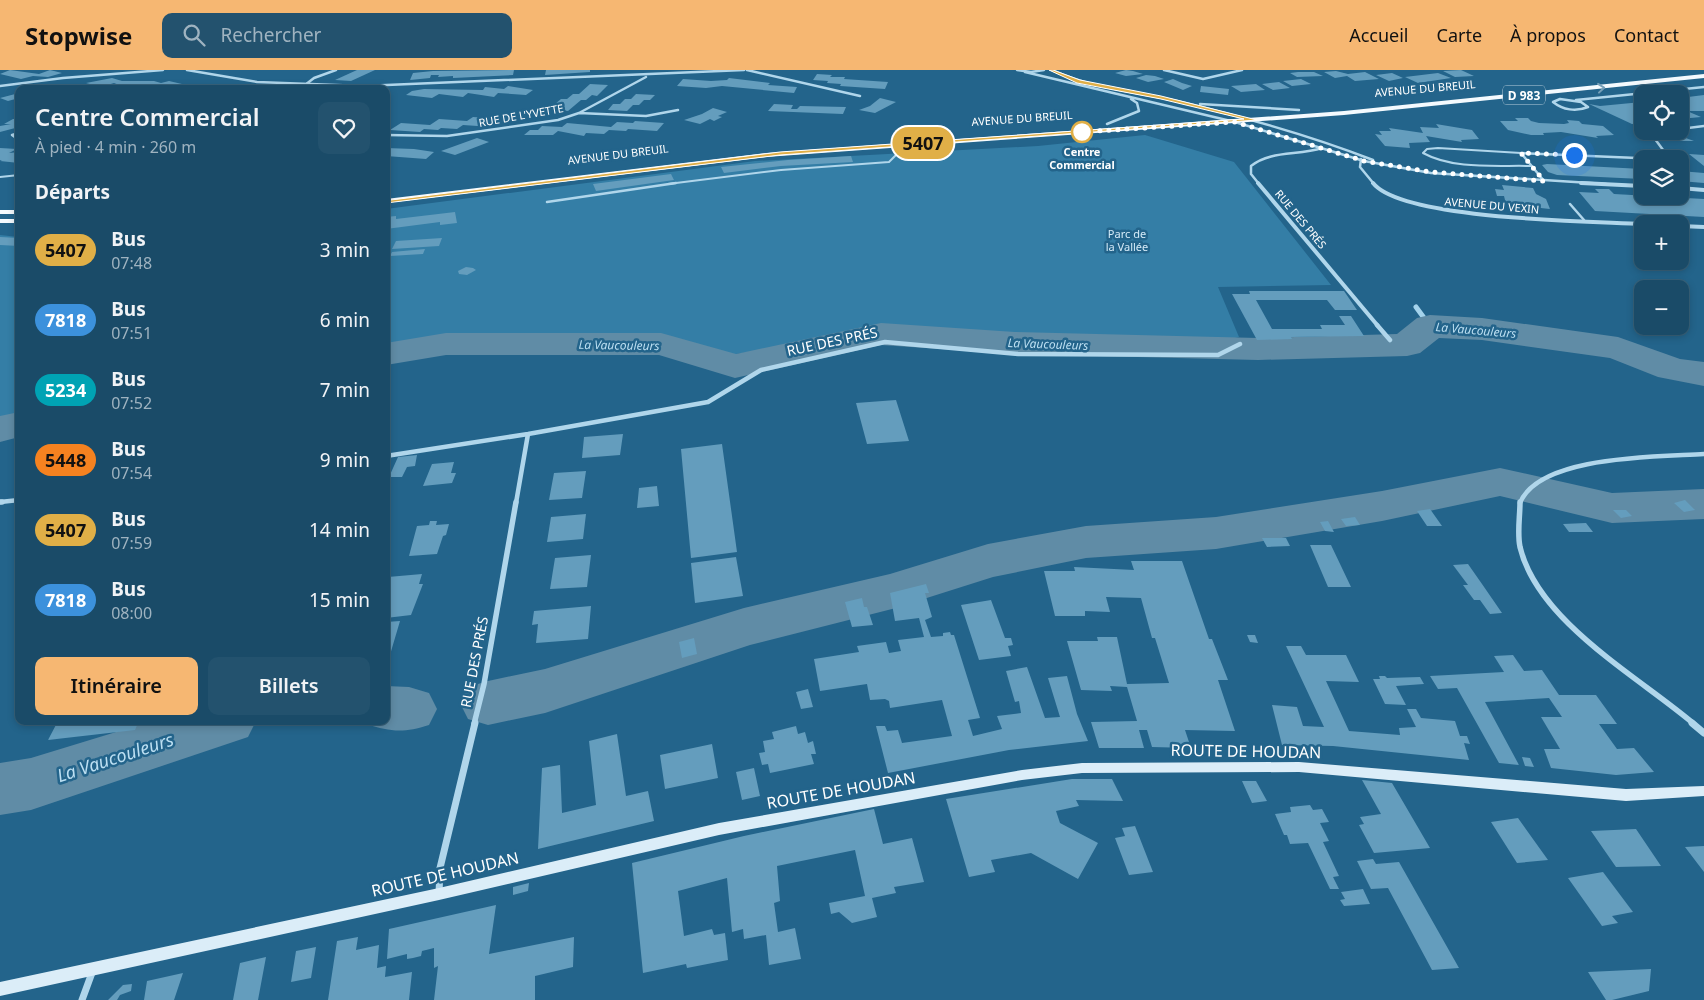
<!DOCTYPE html>
<html lang="fr">
<head>
<meta charset="utf-8">
<style>
  :root { --surface:#1a4b68; --page:#23526e; --text:#f1f3f6; --muted:#9fb3c0; --line:#38637c; --accent:#f6b772 }
  body { margin:0; font-family:"Noto Sans",sans-serif; background:var(--page); color:var(--text); height:100vh; display:flex; flex-direction:column; font-size:19px; white-space:nowrap }
  * { box-sizing:border-box; margin:0 }
  p { font-size:16px; color:var(--muted) }
  .icon { flex:none; width:28px; height:28px; fill:none; stroke:currentColor; stroke-width:2; stroke-linecap:round; stroke-linejoin:round }
  .map { position:relative; flex:1; overflow:hidden }
  .panel { position:absolute; left:15px; top:15px; width:375px; height:640px; display:flex; flex-direction:column; background:var(--surface); border-radius:10px; box-shadow:0 2px 8px #0003,0 0 0 1px var(--line) }
  .panel>* { flex:none }
  .badge { padding:0 10px; border-radius:16px; font-size:18px; line-height:32px }
  .fabs { position:absolute; left:1634px; top:15px; display:grid; gap:10px }
  .fabs a { display:grid; place-items:center; width:55px; height:55px; border-radius:10px; background:var(--surface); box-shadow:0 2px 8px #0003,0 0 0 1px var(--line); font-size:25px }
  .you { position:absolute; width:25px; height:25px; margin:-12px; border:4px solid #fff; border-radius:50%; background:#1a73e8; box-shadow:0 0 0 8px #1a73e833 }
  .map>.badge { position:absolute; translate:-50% -50%; box-shadow:0 0 0 2px #fff }
  h2 { padding:0 20px; font-size:19px; line-height:45px }
  .round { display:grid; place-items:center; flex:none; width:52px; height:52px; border-radius:10px; background:var(--page) }
  .summary { display:flex; align-items:center; justify-content:space-between; height:85px; padding:0 20px }
  h1 { font-size:24px; font-weight:600; line-height:38px }
  .primary-button { display:flex; gap:10px; margin-top:auto; padding:10px 20px }
  .primary-button a { flex:1; height:58px; border-radius:10px; background:var(--accent); color:#111; font-size:20px; font-weight:600; line-height:58px; text-align:center }
  .primary-button a+a { background:var(--page); color:var(--text) }
  ul { padding:0; list-style:none }
  li { display:flex; align-items:center; gap:15px; height:70px; padding:0 20px }
  li div { flex:1 }
  li b { display:block; font-size:19px }
  li em { font-style:normal }
  li .badge { min-width:55px; font-weight:700; text-align:center }
  header { display:flex; align-items:center; gap:30px; box-sizing:border-box; height:70px; padding:0 25px; background:var(--accent); color:#111 }
  header strong { font-size:24px }
  nav { display:flex; gap:28px; margin-inline-start:auto; font-size:18px }
  .search { width:350px; height:45px; background:var(--page); display:flex; align-items:center; gap:12px; box-sizing:border-box; padding:0 18px; border-radius:10px; color:var(--muted); font-size:19px }
  .map>svg:first-child { display:block }
  .green { fill:#347ea6 }
  .water { fill:#608ca6; stroke:#a4d3ec }
  .lines { fill:none; stroke-linecap:round; stroke-linejoin:round }
  .stream { stroke:#a4d3ec; stroke-width:5 }
  .river { fill:#608ca6; fill-rule:evenodd }
  .building { fill:#649dbd }
  .lane-far1 { stroke:#b0d6eb; stroke-width:2 }
  .lane { stroke:#b0d6eb; stroke-width:2.5 }
  .street-far4 { stroke:#b0d6eb; stroke-width:2.5 }
  .street-far3 { stroke:#b0d6eb; stroke-width:4 }
  .street-far2 { stroke:#b0d6eb; stroke-width:4.5 }
  .street-far1 { stroke:#b0d6eb; stroke-width:5.5 }
  .street { stroke:#b0d6eb; stroke-width:7 }
  .secondary { fill:#dbedf8; fill-rule:evenodd }
  .primary { fill:#f4fafe; fill-rule:evenodd }
  .oneway { stroke:#77a0b9 }
  .line { fill:#e0af47; stroke:#fff }
  .walk { stroke:#fff; stroke-width:5; stroke-dasharray:0 9 }
  .stop-dot { fill:#fff; stroke:#e0af47; stroke-width:2.5 }
  .labels { text-anchor:middle; dominant-baseline:central; stroke-width:5; stroke-linejoin:round; paint-order:stroke }
  .far-street-label { font-size:11px; fill:#fff; stroke:#23648b }
  .far-stop-label { font-size:11px; font-weight:bold; fill:#fff; stroke:#23648b }
  .far-park-label { font-size:11px; fill:#d5ebf8; stroke:#23648b }
  .shield { fill:#23648b; stroke:#bdd0dc; stroke-width:1 }
  .shield-label { font-size:12px; font-weight:bold; fill:#fff }
  .far-water-label { font-size:12px; font-style:italic; fill:#bcdff2; stroke:#23648b }
  .street-label { font-size:14px; fill:#fff; stroke:#23648b }
  .near-street-label { font-size:16px; fill:#fff; stroke:#23648b }
  .near-water-label { font-size:18px; font-style:italic; fill:#bcdff2; stroke:#23648b }
</style>
</head>
<body>
<header>
<strong>Stopwise</strong>
<div class="search"><svg class="icon" aria-label="search" viewBox="0 0 24 24"><circle cx="10" cy="10" r="6"/><path d="M15 15l6 6"/></svg>Rechercher</div>
<nav><a>Accueil</a><a>Carte</a><a>À propos</a><a>Contact</a></nav>
</header>
<div class="map">
<svg width="1704" height="930" viewBox="0 0 1704 930">
  <rect width="100%" height="100%" fill="#23648b"/>
  <path class="green" d="M1145,65L1234,92L1331,215L1218,217L1239,267L1210,274L860,264L724,286L654,269L490,272L386,291V139L755,91L1038,76Z
    M0,165L19,167V357L0,360Z"/>
  <path class="water" d="M1300,275L1304,284H1243L1257,278Z"/>
  <g class="lines">
    <path class="stream" d="M1416,237L1430,256"/>
    <path class="river" d="M1430,245L1482,248L1618,267L1680,289L1704,292V316L1658,307L1610,288L1482,270L1439,268L1420,283L1407,286L1258,290L1015,284L881,275L735,308L659,285H446L386,295V273L446,263H661L736,284L881,253L1015,262L1258,268L1397,264L1417,248Z
      M19,342V367L0,372V346Z
      M1500,398L1612,423L1704,419V449L1612,453L1500,426L1382,451L1216,479L1086,488L993,507L892,539L750,575L545,643L488,655L468,649L460,633L468,617L488,611L545,599L744,538L890,504L988,474L1086,456L1216,447L1382,421Z
      M386,616L409,617L429,623L437,639L429,655C404,663 391,662 366,654L365,651H386Z
      M152,651H256L248,667L31,740L0,745V693L31,688Z"/>
  </g>
  <path class="building" d="M10,0L39,4L50,0L62,3L48,7L33,6L21,9L0,4Z
    M357,0H375L351,11L335,10Z
    M514,0L513,5L453,8V6L438,7L439,5H431L430,8L410,10L413,3L433,1Z
    M546,0H590V2L545,5Z
    M1126,0L1133,1L1143,4L1126,6L1115,3Z
    M1461,0L1474,6L1455,7L1443,1Z
    M1336,1L1348,4L1365,2L1379,9L1355,11L1347,6L1335,8L1324,2Z
    M1298,2H1314L1323,6L1297,7L1290,3Z
    M1392,3L1403,8L1389,11L1376,5Z
    M1438,3L1451,8L1418,13L1405,7Z
    M817,4L832,5L830,7H845L844,9L888,12L885,19L840,16L841,14L827,13L828,11L813,10Z
    M1146,5L1155,6L1164,9L1148,12L1136,8Z
    M112,8L122,11H154L161,13L169,11L182,14L166,19L155,18L134,14L124,17L114,13L101,17L86,13Z
    M729,8L770,13L768,15L797,17L794,23L722,16L706,18L677,16L683,9L711,11L727,10Z
    M1173,9L1182,13L1192,16L1183,20L1164,12Z
    M1301,9L1311,14L1292,16L1283,11Z
    M1279,12L1290,18L1273,20L1262,14Z
    M211,14L221,15L232,19H197Z
    M590,14L608,15L597,26L592,25L586,30H581L568,41L549,39L561,29H567L573,24H579Z
    M1256,14L1265,20L1241,22L1231,16Z
    M508,16L533,20L526,25L498,23L494,27L468,23L463,27L439,24L432,28L406,25L412,21L424,19L483,20L485,17L504,19Z
    M1201,16L1229,19L1228,25L1200,22Z
    M19,23V28L8,31L0,28Z
    M636,24L655,25L650,30H644L639,35H633L627,41L608,40L613,34H620L625,29H631Z
    M1704,25V41H1687L1701,47L1680,49V28Z
    M880,28L896,32L875,43L859,40L870,36Z
    M1642,32V53L1632,54L1589,34L1600,36Z
    M774,34L793,35L791,39H797L800,36L846,37L843,44L768,41Z
    M713,38L727,42L718,46L722,47L714,51L710,49L700,54L684,50L702,44Z
    M473,47L501,49L492,57L463,55L457,59L441,58L438,60L424,59L420,62L390,60L401,53L430,55L439,49L467,51Z
    M1515,48H1528L1531,51L1539,53L1564,54L1569,53L1567,50L1579,51L1582,54L1603,56L1614,65L1596,66L1598,68L1561,62L1543,63L1544,65H1531L1508,60L1500,51H1518Z
    M13,49H19V57L0,62V56L11,54H4Z
    M635,51L664,53L657,61L628,59L626,61L609,60L604,64L586,63L584,66L558,61L553,65H524L530,60H538L542,56L562,57L567,53L611,57L617,52L633,53Z
    M1436,54L1472,60L1479,69L1461,70L1462,72L1426,66L1430,72L1409,73L1410,78L1385,76L1375,64L1382,65L1379,61H1391L1389,58L1423,63L1420,57L1439,58Z
    M1683,67L1694,71H1680L1672,68Z
    M477,68L489,72L455,85L441,81Z
    M0,78L17,79L9,83L19,82V93L0,91L2,90H0Z
    M386,78L414,79L434,82L426,89L386,86Z
    M1689,84L1704,85V96Z
    M851,86L853,92L781,96L724,103L721,97L788,90Z
    M1547,94L1642,99V109L1557,105L1548,102L1542,95Z
    M1680,101L1704,103V113L1680,111Z
    M671,104L674,110L596,121L593,114Z
    M1502,115L1533,118L1536,124L1546,129L1550,139L1532,137L1531,134L1523,133L1524,136L1506,134L1504,126H1497L1495,119L1504,120Z
    M1595,119H1609L1614,124L1704,129V147L1595,141L1579,122L1599,123Z
    M455,142L457,153L440,155V152L386,159V147L396,146V149Z
    M0,167L19,168V176L0,175Z
    M442,168L439,176L392,179L396,171Z
    M425,179L423,184L390,186L392,182Z
    M466,197L473,198L476,200L467,205L459,204L458,201Z
    M1249,221H1344L1357,240H1335L1327,230H1256L1272,259H1322L1320,255H1345L1339,246H1351L1364,266L1291,267L1292,269L1257,270L1232,224H1250Z
    M896,330L909,371L867,374L856,333Z
    M623,364L620,385L582,388L584,367Z
    M722,374L737,482L691,488L681,379Z
    M417,385L415,396L407,397L402,407H389L398,387Z
    M454,392L451,403H456L452,413L423,416L432,394Z
    M586,401L582,428L549,430L554,403Z
    M657,416L659,436L637,438L639,418Z
    M1685,430L1695,440L1684,442L1674,433Z
    M1430,439L1442,456H1427L1417,441Z
    M1613,440H1626L1632,446L1621,448Z
    M586,444L583,469L547,472L551,447Z
    M1355,447L1360,455L1346,456L1341,449Z
    M430,451H437L436,455L449,454L446,465L443,466L437,484L409,486L417,456L429,455Z
    M1328,451L1334,462L1325,461L1320,452Z
    M1586,453L1593,462H1569L1563,454Z
    M1262,468H1286L1290,476L1267,477Z
    M1310,475H1331L1351,517H1328Z
    M591,485L587,517L550,519L555,488Z
    M736,487L743,526L695,533L691,493Z
    M1131,491H1182L1209,569H1212L1228,610H1218L1235,661L1185,660L1191,678L1152,677L1147,660H1139L1144,678H1099L1091,652L1137,651L1127,617L1110,616L1112,621L1081,620L1067,571H1098L1097,567H1117L1127,614L1169,613L1155,568H1152L1141,528L1106,527L1110,542L1085,541V546H1055L1044,501H1075L1074,497L1134,500Z
    M1468,494L1482,514L1502,543L1490,544L1480,530H1474L1463,515H1468L1453,495Z
    M422,504L419,514H423L411,545L386,548L388,507Z
    M926,514L929,523H925L932,547L925,550L931,567L943,566V563L950,562L951,565H954L980,648L968,650L973,666L1002,659L997,646L1021,643L1019,631L1015,632L1006,601L1027,597L1045,648L1060,647L1048,608L1067,606L1077,644L1088,671L1009,680L888,703L876,656H885L887,661L898,660L902,673L952,666L942,630L890,638L889,631L885,629L870,630L867,614L820,621L814,589L859,582L857,576L886,572L889,583L901,581L898,570L924,567L919,548L895,551L890,523Z
    M862,528L864,537H867L873,555L852,557L845,532Z
    M991,530L1005,568H1011L1013,575L1008,576L1011,586L979,590L961,535Z
    M591,536L588,569L536,573L538,554L532,555L534,541Z
    M400,551L387,595H386V552Z
    M1247,565H1255L1258,573L1250,572Z
    M694,568L697,584L682,588L679,572Z
    M1286,576H1301L1306,585H1346L1359,612L1326,611L1349,661L1400,665L1399,658L1416,657L1407,639H1416L1421,648L1455,651L1460,666H1467L1470,674L1464,673L1469,690L1333,676L1282,675L1272,635L1297,637L1303,656L1324,657Z
    M1513,585L1524,601L1542,600L1559,625H1596L1617,654H1599L1617,679L1634,678L1654,702L1616,705L1551,698L1544,679H1560L1541,647H1562L1549,628L1485,632L1519,695L1499,693L1457,618L1438,619L1430,606L1504,602L1494,586Z
    M1379,606H1385L1387,608L1420,607L1424,614L1396,616L1406,635L1385,634L1373,609H1380Z
    M808,619L813,637L801,639L796,622Z
    M58,651H139L135,660L48,670Z
    M796,656L798,664L805,662L808,673L813,671L816,684H811L814,694L770,703L768,694L762,695L759,683L765,682L763,671L774,669L772,662Z
    M617,664L626,726L648,721L654,751L538,779L542,698L560,695L562,743L596,735L589,671Z
    M712,674L718,708L665,719L660,685Z
    M1522,687L1530,688L1534,697L1525,696Z
    M754,698L760,726L742,730L736,702Z
    M1072,709H1112L1123,731L1076,730L1079,736L1056,741L1060,753L1098,773L1078,809L1031,783L991,790L995,802L969,807L946,729Z
    M1362,710L1392,713L1430,778L1374,783L1359,755L1364,754L1360,747L1381,744Z
    M1242,711H1256L1267,731L1252,733Z
    M1310,735L1313,740L1322,739L1329,752L1320,753L1329,771L1323,772L1339,806L1333,807L1339,819H1330L1308,773L1290,774L1287,765H1284L1275,744L1291,742L1290,737Z
    M874,739L883,774L912,768L924,812L894,817L896,823L872,828L877,847L852,853L839,842L831,844L829,833L865,826L855,780L777,796L780,831L774,833L778,862L795,858L801,889L769,895L766,865L744,869L743,859L732,862L727,808L678,821L684,866L712,859L714,865L725,863L728,890L687,898L686,894L643,903L632,793L744,766Z
    M1518,748L1548,790L1517,793L1491,752Z
    M1135,756L1153,802L1129,805L1115,768L1125,766L1122,758Z
    M1636,759L1661,796L1616,797L1591,761Z
    M1704,776V802L1685,777Z
    M1373,789L1376,794L1399,792L1459,898L1432,900L1388,818L1371,819L1357,791Z
    M1603,802L1633,842L1612,846L1618,853L1602,856L1568,808Z
    M529,813L528,821L513,825V817Z
    M1363,819L1370,834L1344,836L1340,830L1345,829L1341,822Z
    M496,835L489,884L574,867L573,897L535,906V930H434L438,896L434,898V878L422,881L421,886L413,888L407,889V884L387,889L389,859Z
    M358,867L356,880L379,875L377,898L386,896L385,907L412,902L409,930H328L337,871Z
    M316,877L311,908L291,912L296,881Z
    M266,887L258,930H233L240,893Z
    M1651,899L1649,921L1612,930H1606L1588,902Z
    M183,903L174,930H144L147,911Z
    M132,914L131,921L120,925L117,930H108L123,915Z"/>
  <g class="lines">
    <path class="lane-far1" d="M1521,83L1438,78L1427,79L1423,83C1454,100 1497,95 1532,96
      M0,107L19,105
      M668,114L781,100L889,92L897,84L901,74"/>
    <path class="lane" d="M547,132L676,113
      M1570,134L1584,150"/>
    <path class="street-far4" d="M187,0L257,12L363,16L744,0
      M747,0L860,26
      M1017,0L1031,2L1044,0
      M1052,0C1091,18 1135,22 1177,31C1244,47 1309,65 1373,90
      M1164,0L1203,9L1242,0
      M1025,2L1235,52L1364,91L1431,103L1606,114
      M305,15L314,8L336,0
      M0,16L63,8L163,0
      M1560,29L1581,32L1588,37C1576,42 1563,40 1553,32Z
      M1576,30L1704,17
      M1200,34L1299,40
      M579,43L646,46L678,40
      M1107,54L1139,41L1137,33L1131,29
      M1680,59L1704,56
      M1660,61L1652,65L1669,88L1667,89
      M19,63L12,65L19,70
      M386,65L447,66L558,50L579,43L646,7
      M1361,89L1360,97L1374,114
      M1544,111L1521,83L1661,89
      M1259,114L1251,104V96C1271,80 1298,86 1322,78"/>
    <path class="street-far3" d="M1258,113L1378,256
      M1373,113C1402,150 1591,151 1642,154
      M1581,113L1642,116
      M1680,118L1704,120
      M1680,156L1704,157"/>
    <path class="street-far2" d="M1377,255L1390,270
      M386,386L528,364L708,332L761,300L885,272L1018,284L1218,285L1240,274
      M0,432L19,430
      M516,433L528,364
      M1520,433C1539,385 1659,387 1704,384"/>
    <path class="street-far1" d="M0,432H2
      M1520,432C1520,447 1517,463 1520,477C1538,552 1639,607 1694,654
      M474,654L484,614L516,432"/>
    <path class="street" d="M1692,653L1704,663
      M439,824L440,798L475,653
      M82,930L93,900"/>
    <path class="secondary" d="M1299,692L1626,719L1704,716V726L1626,731L1299,702L1082,703L1022,710L719,765L439,830L0,926V912L439,818L719,753L1022,700L1082,693Z"/>
    <path class="primary" d="M1704,4V8L1344,45L766,87L386,133V129L766,83L1344,41Z
      M0,140H19V144H0Z
      M0,149H19V153H0Z"/>
  </g>
  <defs><path id="oneway-chevron" d="M-2-3.5L2.5 0L-2 3.5" fill="none" stroke-width="1.6" stroke-linecap="round" stroke-linejoin="round" transform="scale(1.25)"/></defs>
  <use class="oneway" href="#oneway-chevron" transform="translate(1601 18) rotate(-6)"/>
  <path class="line" d="M1049,0H1053L1080,10L1161,26L1257,50L780,85L386,133L383,131L780,82L1244,49L1161,29L1077,13Z"/>
  <g class="lines">
    <path class="walk" d="M1082,62L1235,52L1364,91L1431,102L1544,111L1521,83L1574,85"/>
  </g>
  <circle class="stop-dot" cx="1082" cy="62" r="10"/>
  <g class="labels">
    <g class="far-street-label">
      <text transform="translate(1425 18) rotate(-5)">AVENUE DU BREUIL</text>
      <text transform="translate(521 45) rotate(-10)">RUE DE L'YVETTE</text>
      <text transform="translate(1022 48) rotate(-4)">AVENUE DU BREUIL</text>
      <text transform="translate(618 84) rotate(-7)">AVENUE DU BREUIL</text>
      <text transform="translate(1492 135) rotate(5)">AVENUE DU VEXIN</text>
      <text transform="translate(1301 149) rotate(50)">RUE DES PRÉS</text>
    </g>
    <g class="far-stop-label">
      <text x="1082" y="81">Centre<tspan x="1082" dy="13">Commercial</tspan></text>
    </g>
    <g class="far-park-label">
      <text x="1127" y="163">Parc de<tspan x="1127" dy="13">la Vallée</tspan></text>
    </g>
    <rect class="shield" x="1503" y="15.5" width="42" height="19" rx="4"/>
    <g class="shield-label">
      <text x="1524" y="25">D 983</text>
    </g>
    <g class="far-water-label">
      <text transform="translate(1476 260) rotate(5)">La Vaucouleurs</text>
      <text transform="translate(1048 274) rotate(2)">La Vaucouleurs</text>
      <text transform="translate(619 275) rotate(1)">La Vaucouleurs</text>
    </g>
    <g class="street-label">
      <text transform="translate(832 271) rotate(-12)">RUE DES PRÉS</text>
      <text transform="translate(474 592) rotate(-79)">RUE DES PRÉS</text>
    </g>
    <g class="near-street-label">
      <text transform="translate(1246 681) rotate(1)">ROUTE DE HOUDAN</text>
      <text transform="translate(841 720) rotate(-10)">ROUTE DE HOUDAN</text>
      <text transform="translate(445 804) rotate(-13)">ROUTE DE HOUDAN</text>
    </g>
    <g class="near-water-label">
      <text transform="translate(115 687) rotate(-18)">La Vaucouleurs</text>
    </g>
  </g>
</svg>
<div class="fabs">
<a><svg class="icon" aria-label="locate" viewBox="0 0 24 24"><circle cx="12" cy="12" r="6"/><path d="M12 2v4M12 18v4M2 12h4M18 12h4"/></svg></a>
<a><svg class="icon" aria-label="layers" viewBox="0 0 24 24"><path d="M12 4l9 5-9 5-9-5zM3 14l9 5 9-5"/></svg></a>
<a>+</a>
<a>−</a>
</div>
<div class="you" style="left:1574px;top:85px"></div>
<b class="badge" style="left:923px;top:73px;background:#e0af47;color:#111">5407</b>
<section class="panel">
<div class="summary"><div><h1>Centre Commercial</h1><p>À pied · 4 min · 260 m</p></div><a class="round"><svg class="icon" aria-label="heart" viewBox="0 0 24 24"><path d="M12 20l-8-8c-3-5 5-10 8-4 3-6 11-1 8 4z"/></svg></a></div>
<h2>Départs</h2>
<ul>
<li><span class="badge" style="background:#e0af47;color:#111">5407</span><div><b>Bus</b><p>07:48</p></div><em>3 min</em></li>
<li><span class="badge" style="background:#3c91dc;color:#fff">7818</span><div><b>Bus</b><p>07:51</p></div><em>6 min</em></li>
<li><span class="badge" style="background:#00a3b4;color:#fff">5234</span><div><b>Bus</b><p>07:52</p></div><em>7 min</em></li>
<li><span class="badge" style="background:#f58220;color:#111">5448</span><div><b>Bus</b><p>07:54</p></div><em>9 min</em></li>
<li><span class="badge" style="background:#e0af47;color:#111">5407</span><div><b>Bus</b><p>07:59</p></div><em>14 min</em></li>
<li><span class="badge" style="background:#3c91dc;color:#fff">7818</span><div><b>Bus</b><p>08:00</p></div><em>15 min</em></li>
</ul>
<div class="primary-button"><a>Itinéraire</a><a>Billets</a></div>
</section>
</div>
</body>
</html>
